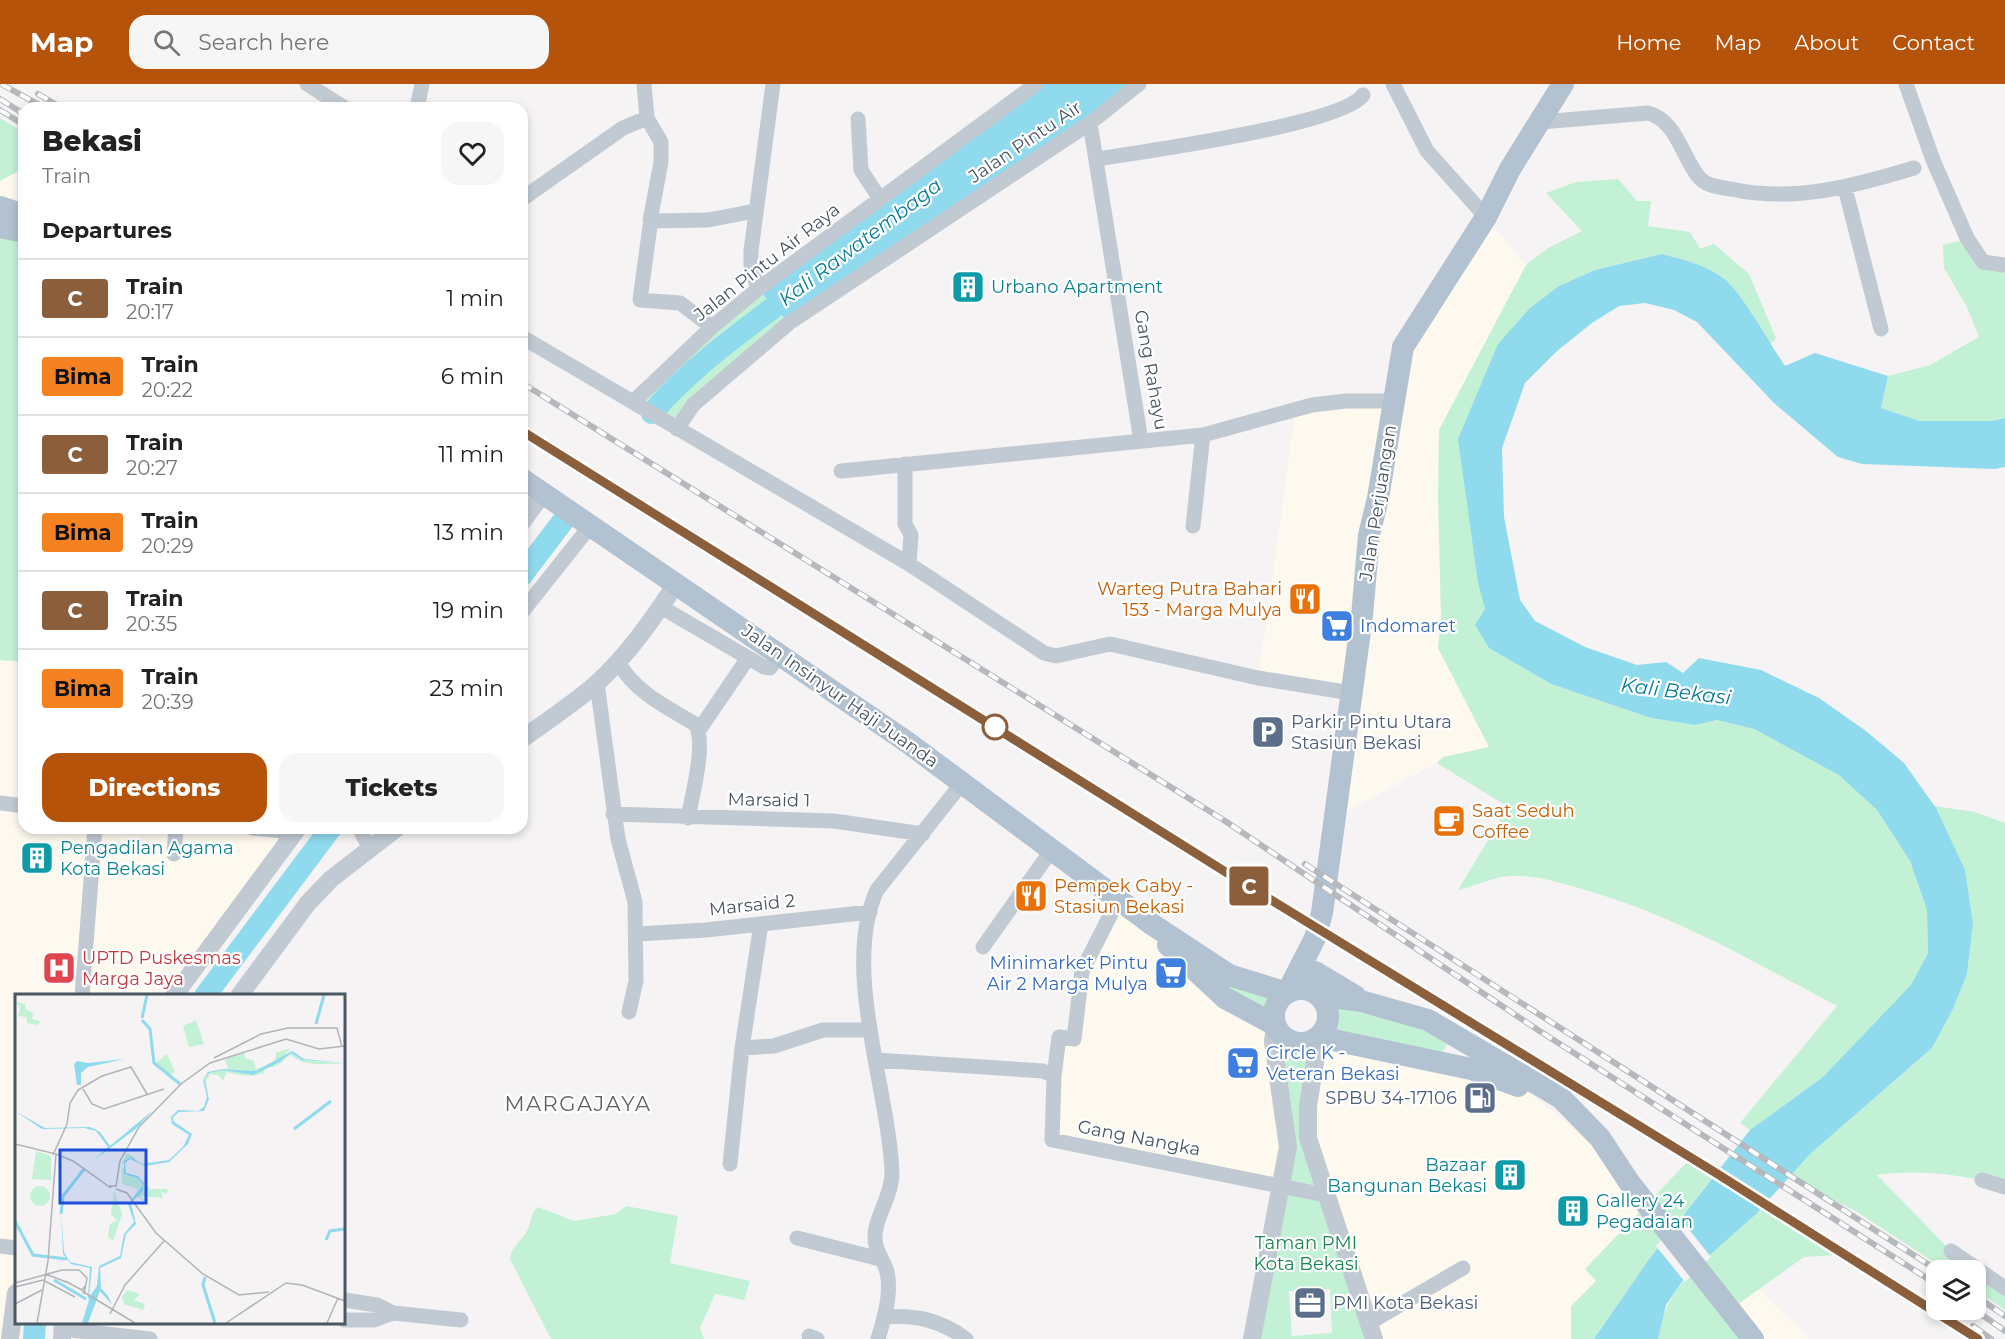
<!DOCTYPE html>
<html lang="en">
<head>
<meta charset="utf-8">
<style>
  :root { --surface:#fff; --page:#f6f6f6; --text:#222; --muted:#767676; --line:#e0e0e0; --accent:#b45309 }
  body { margin:0; font-family:Montserrat,sans-serif; background:var(--page); color:var(--text); height:100vh; display:flex; flex-direction:column; font-size:22px; white-space:nowrap }
  * { box-sizing:border-box; margin:0 }
  p { font-size:20px; color:var(--muted) }
  .icon { flex:none; width:33px; height:33px; fill:none; stroke:currentColor; stroke-width:2; stroke-linecap:round; stroke-linejoin:round }
  .map { position:relative; flex:1; overflow:hidden }
  .panel { position:absolute; left:18px; top:18px; width:510px; height:732px; display:flex; flex-direction:column; background:var(--surface); border-radius:18px; box-shadow:0 3px 9px #0003 }
  .panel>* { flex:none }
  .badge { padding:0 12px; border-radius:4px; font-size:21px; line-height:39px }
  .buttons { position:absolute; left:1926px; top:1176px; display:grid; gap:12px }
  .buttons a { display:grid; place-items:center; width:60px; height:60px; border-radius:12px; background:var(--surface); box-shadow:0 3px 9px #0003; font-size:30px }
  .map>.badge { position:absolute; translate:-50% -50%; box-shadow:0 0 0 3px #fff }
  h2 { padding:0 24px; font-size:22px; line-height:54px }
  .round { display:grid; place-items:center; flex:none; width:63px; height:63px; border-radius:18px; background:var(--page) }
  .headline { display:flex; align-items:center; justify-content:space-between; height:102px; padding:0 24px }
  h1 { font-size:28px; font-weight:800; line-height:45px }
  .action { display:flex; gap:12px; margin-top:auto; padding:12px 24px }
  .action a { flex:1; height:69px; border-radius:18px; background:var(--accent); color:#fff; font-size:24px; font-weight:800; line-height:69px; text-align:center }
  .action a+a { background:var(--page); color:var(--text) }
  ul { padding:0; list-style:none }
  li { display:flex; align-items:center; gap:18px; height:78px; padding:0 24px; border-top:2px solid var(--line) }
  li div { flex:1 }
  li b { display:block; font-size:22px }
  li em { font-style:normal }
  li .badge { min-width:66px; font-weight:700; text-align:center }
  header { display:flex; align-items:center; gap:36px; box-sizing:border-box; height:84px; padding:0 30px; background:var(--accent); color:#fff }
  header strong { font-size:28px }
  nav { display:flex; gap:33px; margin-inline-start:auto; font-size:21px }
  .search { width:420px; height:54px; background:var(--page); display:flex; align-items:center; gap:15px; box-sizing:border-box; padding:0 21px; border-radius:18px; color:var(--muted); font-size:22px }
  .map>svg:first-child { display:block }
  .commercial { fill:#fdf9ef }
  .green { fill:#c3f1d5; fill-rule:evenodd }
  .water { fill:#90daee }
  .pier { fill:#f5f3f3 }
  .lines { fill:none; stroke-linecap:round; stroke-linejoin:round }
  .river { stroke:#90daee; stroke-width:22 }
  .minor { stroke:#c1cad2; stroke-width:15 }
  .tertiary { stroke:#c1cad2; stroke-width:18 }
  .primary { stroke:#b3c2d1; stroke-width:22 }
  .rail-casing { stroke:#b5b8bd; stroke-width:6 }
  .rail { stroke:#fff; stroke-width:4; stroke-dasharray:11; stroke-linecap:butt }
  .line-casing { stroke:#fff; stroke-width:14 }
  .line { stroke:#8b5e3c; stroke-width:9 }
  .stop-dot { fill:#fff; stroke:#8b5e3c; stroke-width:3 }
  .labels { text-anchor:middle; dominant-baseline:central; stroke-width:4.5; stroke-linejoin:round; paint-order:stroke }
  .street-label { font-size:18px; fill:#4a5661; stroke:#fff }
  .culture-label { font-size:18px; fill:#0d838f; stroke:#fff; text-anchor:start }
  .food-label { font-size:18px; fill:#c56008; stroke:#fff; text-anchor:start }
  .shop-label { font-size:18px; fill:#366cbe; stroke:#fff; text-anchor:start }
  .service-label { font-size:18px; fill:#4e5e75; stroke:#fff; text-anchor:start }
  .health-label { font-size:18px; fill:#be3a42; stroke:#fff; text-anchor:start }
  .park-label { font-size:18px; fill:#17864f; stroke:#fff }
  .water-label { font-size:20px; font-style:italic; fill:#0c7c9b; stroke:#fff }
  .quarter-label { font-size:21px; letter-spacing:1.5px; fill:#5f6368; stroke:#fff }
  .inset-river { fill:none; stroke:#90daee; stroke-width:3 }
  .inset-road { fill:none; stroke:#b1b4b9; stroke-width:1.5 }
  .view { fill:#1d4ed8; fill-opacity:0.15; stroke:#1d4ed8; stroke-width:3 }
  .inset-edge { fill:none; stroke:#4a5661; stroke-width:3 }
</style>
</head>
<body>
<header>
<strong>Map</strong>
<div class="search"><svg class="icon" aria-label="search" viewBox="0 0 24 24"><circle cx="10" cy="10" r="6"/><path d="M15 15l6 6"/></svg>Search here</div>
<nav><a>Home</a><a>Map</a><a>About</a><a>Contact</a></nav>
</header>
<div class="map">
<svg width="2005" height="1255" viewBox="0 0 2005 1255">
  <rect width="100%" height="100%" fill="#f5f3f3"/>
  <path class="commercial" d="M24,84V132L0,124V97Z
    M1486,133L1526,181L1439,346L1438,408L1441,532L1438,564L1490,663L1443,673L1437,679L1332,735L1351,610L1258,594L1296,324L1395,317L1403,263Z
    M0,576L24,578V744H298L178,911L16,912V1215L11,1255H0Z
    M1119,814L1275,941L1282,1102L1052,1056L1059,953L1074,954L1082,887Z
    M1319,953L1525,1006L1592,1058L1646,1121L1586,1185L1596,1197L1571,1222V1255H1374L1308,1054Z
    M1758,1204L1802,1247L1809,1255H1753L1730,1226Z"/>
  <path class="green" d="M0,34L24,49V84L0,97Z
    M1618,95L1637,117H1651L1648,142L1690,148L1700,165L1714,160L1749,190L1776,254L1770,261L1747,223L1722,192L1694,179L1662,170L1595,186L1559,202L1498,260L1485,526L1489,564L1551,600L1651,634L1695,641L1717,636L1754,645L1840,691L1877,726L1910,777L1927,826L1928,869L1911,902L1823,993L1750,1046L1740,1039L1837,922C1752,877 1671,829 1578,804C1556,797 1534,791 1511,792C1492,793 1476,802 1458,806L1508,723L1437,679L1443,673L1489,663L1438,564L1441,532L1438,413L1439,346L1526,181L1548,164L1582,147L1546,109L1576,98Z
    M0,143L24,148V578L0,576Z
    M1967,155L1984,178L2005,180V334L1992,337H1920L1881,324L1888,292L1930,281L1979,253L1966,221L1944,184L1943,161Z
    M758,205L789,239L677,345L633,318Z
    M1934,722L1975,728L2005,739V1103C1964,1090 1919,1085 1877,1091L1951,1167L2005,1204V1226L1976,1206V1186H1946L1854,1126L1788,1094L1810,1070L1932,964L1953,925L1967,890L1973,839L1965,786Z
    M1192,866L1280,914L1273,933C1275,938 1277,946 1281,951C1298,974 1337,949 1326,921L1446,947L1447,961L1440,972L1320,953L1308,1022L1374,1255H1252L1282,1102L1275,941L1225,914ZM1330,1205L1332,1249L1292,1252L1289,1207Z
    M1692,1073L1716,1089L1647,1178L1594,1255H1571V1222L1596,1197L1585,1185Z
    M1765,1120L1835,1171L1804,1173L1730,1226L1753,1255H1658C1667,1189 1724,1165 1765,1120Z
    M626,1122L678,1132L670,1179L750,1197L744,1216L715,1210L700,1244L704,1255H551L510,1175C512,1161 522,1157 528,1145C532,1137 530,1129 538,1123L574,1137L616,1130Z"/>
  <path class="water" d="M1036,0H1139L789,239L758,205Z
    M1662,170C1681,175 1702,180 1719,191C1738,201 1771,262 1785,282L1815,269L1888,292L1881,324L1920,337H1992L2005,334V383L1995,385L1862,380L1838,373L1775,320L1697,238L1674,226L1645,219L1619,222L1592,239L1557,267L1525,299L1502,364L1504,433L1520,516L1535,537L1585,563L1637,581L1666,578L1683,589L1699,574L1761,586L1819,614L1866,647L1904,679L1936,724L1965,786L1973,839L1967,890L1953,925L1932,964L1810,1070L1756,1130L1686,1192L1666,1221L1658,1255H1594L1647,1178L1750,1046L1823,993L1911,901L1928,869L1927,826L1910,777L1877,726L1839,691L1754,645L1717,636L1695,641L1651,634L1551,600L1489,564L1475,541L1485,525L1478,499L1458,355L1498,260L1530,224L1559,202L1595,186Z"/>
  <path class="pier" d="M1679,1133L1711,1173L1685,1198L1656,1162Z"/>
  <g class="lines">
    <path class="river" d="M652,329C693,280 749,243 799,204
      M522,491L563,437
      M205,912L331,744
      M34,1255L35,1238"/>
    <path class="minor" d="M307,0L345,24
      M644,0L647,34L661,58V78L650,137L708,136L755,127
      M1393,0L1427,67L1486,133
      M1906,0L1933,76L1967,154L1983,178L2005,181
      M417,24L422,0
      M858,35L861,86L880,115
      M1541,38L1648,29C1676,36 1682,72 1698,92C1705,102 1719,103 1731,105C1794,119 1854,102 1914,84
      M1090,39L1141,357
      M1097,75C1141,68 1341,41 1363,11
      M1845,104L1881,245
      M522,115L623,44L647,34
      M650,142L640,216L680,219L712,243
      M758,205L751,182V167L773,0
      M522,253L909,480L1044,569L1056,572L1110,560L1258,594L1351,609
      M633,318L712,243L758,205L1036,0
      M677,345L693,321L789,239L1090,39L1139,0
      M905,380V440L911,451L909,480
      M841,387L1203,351L1312,321L1346,317H1395
      M1193,442L1203,351
      M661,523L764,583L770,584L780,570
      M522,528L591,441
      M618,578C636,609 665,622 695,640C707,657 692,712 688,734
      M597,599L618,755L635,818L636,897L629,928
      M699,646L748,574
      M0,719L24,722
      M613,730L834,737L923,750
      M252,744L295,748
      M362,744V750L370,764
      M174,770L176,744
      M1119,814L1082,887L1074,955L1059,953L1054,992L1052,1056L1325,1111
      M637,850L706,846L870,828
      M983,863L1053,764
      M82,912L95,744
      M742,964L774,962L823,946H870
      M876,976L1043,987L1054,992
      M730,1080L742,964L761,840
      M1982,1096L2005,1103
      M797,1154L880,1175
      M0,1162L16,1164
      M1951,1167L2005,1204
      M344,1216L377,1221L393,1229
      M885,1233C917,1231 940,1236 966,1255
      M344,1236H374L393,1229L461,1236
      M1369,1239L1463,1184
      M62,1245L150,1255
      M809,1252L817,1255
      M878,1255C884,1235 892,1209 887,1188C884,1176 875,1168 875,1154C874,1134 892,1113 892,1089C889,1005 841,885 877,806L963,698"/>
    <path class="tertiary" d="M522,438L544,408
      M522,655C547,637 573,620 596,600C628,571 652,536 676,500
      M174,912L298,744
      M239,912L308,819L331,795L397,744
      M1319,953L1308,1022V1054L1374,1255
      M10,1255L16,1209
      M62,1255L63,1238
      M1252,1255L1288,1063L1273,958L1275,941"/>
    <path class="primary" d="M0,123L24,131
      M0,143L24,148
      M522,395L907,658L1150,839L1229,891L1287,909L1315,854L1322,829L1362,532L1369,451L1378,414L1403,263L1486,133L1510,85L1563,0
      M1168,861L1225,914L1275,941
      M1315,888L1355,912
      M1274 932a27 27 0 1 1 54 0a27 27 0 1 1-54 0Z
      M1318,911L1361,917L1428,936L1561,1014L1600,1054L1629,1098L1753,1255
      M1319,953L1471,985L1518,1002"/>
    <g class="rail-casing">
      <path id="rail" d="M1,0L45,24
        M38,10L62,24
        M0,15L24,30
        M0,26L24,41
        M522,299L1222,735L1538,946L1936,1200
        M522,347L1224,787L1716,1089L1978,1255
        M1305,780L1937,1186
        M1976,1212L2005,1232
        M1975,1226L2005,1247
        M1973,1242L1991,1255"/>
    </g>
    <use href="#rail" class="rail"/>
  </g>
  <g class="lines">
    <g class="line-casing">
      <path id="line" d="M522,347L1224,787L1716,1089L1978,1255"/>
    </g>
    <use href="#line" class="line"/>
  </g>
  <defs>
    <g id="building-square" transform="scale(1.725)"><rect x="-9" y="-9" width="18" height="18" rx="4" fill="#0f9aa8" stroke="#fff"/><path d="M-4-6H4V6H1V3H-1V6H-4ZM-2.5-4.3h1.7v1.8h-1.7ZM.8-4.3h1.7v1.8H.8ZM-2.5-1h1.7V.8h-1.7ZM.8-1h1.7V.8H.8Z" fill="#fff"/></g>
    <g id="restaurant-square" transform="scale(1.725)"><rect x="-9" y="-9" width="18" height="18" rx="4" fill="#e8710a" stroke="#fff"/><path d="M-5-6h1v4h1v-4h1v4h1v-4h1v5L-1.5 .5V6h-2V.5L-5-1ZM5-6V6H3V1.5H1.5Q1.5-4 5-6Z" fill="#fff"/></g>
    <g id="supermarket-square" transform="scale(1.725)"><rect x="-9" y="-9" width="18" height="18" rx="4" fill="#3f7fe0" stroke="#fff"/><path d="M-6-5.5h2.5l.6 2H6L4.5 2H-2.5L-4.4-4H-6ZM-1.5 3.2a1.3 1.3 0 1 0 .1 0ZM3 3.2a1.3 1.3 0 1 0 .1 0Z" fill="#fff"/></g>
    <g id="parking-square" transform="scale(1.725)"><rect x="-9" y="-9" width="18" height="18" rx="4" fill="#5c6f8a" stroke="#fff"/><path d="M-3.5-5.5H1a3.5 3.5 0 0 1 0 7H-1V5.5H-3.5ZM-1-3.4V-.6H.8a1.4 1.4 0 0 0 0-2.8Z" fill="#fff"/></g>
    <g id="cafe-square" transform="scale(1.725)"><rect x="-9" y="-9" width="18" height="18" rx="4" fill="#e8710a" stroke="#fff"/><path d="M-5.5-4.5H6V0H3Q3 3.5 0 3.5H-2.5Q-5.5 3.5-5.5 0ZM3-3.2v2h1.7v-2ZM-6 4.5H4V6H-6Z" fill="#fff"/></g>
    <g id="hospital-square" transform="scale(1.725)"><rect x="-9" y="-9" width="18" height="18" rx="4" fill="#e0444e" stroke="#fff"/><path d="M-5-5h3v3.5h4V-5h3V5h-3V1.5h-4V5h-3Z" fill="#fff"/></g>
    <g id="fuel-square" transform="scale(1.725)"><rect x="-9" y="-9" width="18" height="18" rx="4" fill="#5c6f8a" stroke="#fff"/><path d="M-5.5-6h7V0h2V4h1.3V-2.5L3-4.5l.8-.8L6-3V5H2.5V1h-1V6h-7ZM-4.2-4.7v3.2H.2V-4.7Z" fill="#fff"/></g>
    <g id="office-square" transform="scale(1.725)"><rect x="-9" y="-9" width="18" height="18" rx="4" fill="#5c6f8a" stroke="#fff"/><path d="M-6-3h4V-5.5h4V-3h4V5H-6ZM-1-4.5V-3h2v-1.5ZM-6 0V1H6V0Z" fill="#fff"/></g>
  </defs>
  <g fill-rule="evenodd">
    <use href="#building-square" x="968" y="203"/>
    <use href="#restaurant-square" x="1305" y="515"/>
    <use href="#supermarket-square" x="1337" y="542"/>
    <use href="#parking-square" x="1268" y="648"/>
    <use href="#cafe-square" x="1449" y="737"/>
    <use href="#building-square" x="37" y="774"/>
    <use href="#restaurant-square" x="1031" y="812"/>
    <use href="#hospital-square" x="59" y="884"/>
    <use href="#supermarket-square" x="1171" y="889"/>
    <use href="#supermarket-square" x="1243" y="979"/>
    <use href="#fuel-square" x="1480" y="1014"/>
    <use href="#building-square" x="1510" y="1091"/>
    <use href="#building-square" x="1573" y="1127"/>
    <use href="#office-square" x="1310" y="1219"/>
  </g>
  <circle class="stop-dot" cx="995" cy="643" r="12"/>
  <g class="labels">
    <g class="street-label">
      <text transform="translate(1025 58) rotate(-34)">Jalan Pintu Air</text>
      <text transform="translate(767 178) rotate(-38)">Jalan Pintu Air Raya</text>
      <text transform="translate(1151 286) rotate(80)">Gang Rahayu</text>
      <text transform="translate(1378 419) rotate(-81)">Jalan Perjuangan</text>
      <text transform="translate(840 612) rotate(35)">Jalan Insinyur Haji Juanda</text>
      <text transform="translate(769 716) rotate(1)">Marsaid 1</text>
      <text transform="translate(752 821) rotate(-6)">Marsaid 2</text>
      <text transform="translate(1139 1054) rotate(11)">Gang Nangka</text>
    </g>
    <g class="culture-label">
      <text x="991" y="203">Urbano Apartment</text>
      <text x="60" y="764">Pengadilan Agama<tspan x="60" dy="21">Kota Bekasi</tspan></text>
      <text x="1487" y="1081" text-anchor="end">Bazaar<tspan x="1487" dy="21">Bangunan Bekasi</tspan></text>
      <text x="1596" y="1117">Gallery 24<tspan x="1596" dy="21">Pegadaian</tspan></text>
    </g>
    <g class="food-label">
      <text x="1282" y="505" text-anchor="end">Warteg Putra Bahari<tspan x="1282" dy="21">153 - Marga Mulya</tspan></text>
      <text x="1472" y="727">Saat Seduh<tspan x="1472" dy="21">Coffee</tspan></text>
      <text x="1054" y="802">Pempek Gaby -<tspan x="1054" dy="21">Stasiun Bekasi</tspan></text>
    </g>
    <g class="shop-label">
      <text x="1360" y="542">Indomaret</text>
      <text x="1148" y="879" text-anchor="end">Minimarket Pintu<tspan x="1148" dy="21">Air 2 Marga Mulya</tspan></text>
      <text x="1266" y="969">Circle K -<tspan x="1266" dy="21">Veteran Bekasi</tspan></text>
    </g>
    <g class="service-label">
      <text x="1291" y="638">Parkir Pintu Utara<tspan x="1291" dy="21">Stasiun Bekasi</tspan></text>
      <text x="1457" y="1014" text-anchor="end">SPBU 34-17106</text>
      <text x="1333" y="1219">PMI Kota Bekasi</text>
    </g>
    <g class="health-label">
      <text x="82" y="874">UPTD Puskesmas<tspan x="82" dy="21">Marga Jaya</tspan></text>
    </g>
    <g class="park-label">
      <text x="1306" y="1159">Taman PMI<tspan x="1306" dy="21">Kota Bekasi</tspan></text>
    </g>
    <g class="water-label">
      <text transform="translate(860 158) rotate(-37)">Kali Rawatembaga</text>
      <text transform="translate(1676 607) rotate(7)">Kali Bekasi</text>
    </g>
    <g class="quarter-label">
      <text x="578" y="1019">MARGAJAYA</text>
    </g>
  </g>
  <g transform="translate(15 910)">
    <rect width="330" height="330" fill="#f5f3f3"/>
    <path d="M0,8L11,10L10,15L18,19L17,25L25,27L23,31L12,29V23L3,22L5,13ZM181,26L189,50L174,53L168,32ZM275,54L268,64L241,77L213,75L210,65L229,59L230,64L239,67L241,75L260,68L261,59ZM275,59L287,66L330,70H299L287,68L275,61L262,72L250,74L249,79L238,82L224,81L212,78L208,87L203,81L195,80L191,87L194,105L189,85L193,79L208,76L238,81L251,72L261,71ZM152,60L160,78L153,81L141,69ZM21,157L36,162V186L17,185ZM111,160H114L120,164L121,167L116,163L107,171L111,181L124,185L128,191L120,200L123,195L107,190V170ZM128,187L135,195H153L151,200L146,197L148,204L126,202L132,209L122,203L129,194ZM15 202a10 10 0 1 1 20 0a10 10 0 1 1-20 0ZM99,196L107,220L98,247L93,243L95,230L102,226L96,221ZM113,296L125,300L119,306L130,310L128,316L109,310L107,302Z" fill="#c3f1d5"/>
    <path d="M277,57L289,65L330,69L287,66L276,59L263,69L238,81L208,76L194,79L189,85L194,105L189,117L164,118L158,123V127L177,140L173,150L154,168L130,172L115,165L110,169L111,179L123,182L129,189L128,197L116,209L121,230L111,240L106,264L85,274L86,294L93,302L97,311L85,297L73,329H67L74,306L73,303L75,274L56,270L48,260L46,217L49,258L55,268L77,273L74,303L82,292L84,272L105,262L109,240L119,228L113,210L128,191L124,185L109,180V167L116,163L127,170L154,166L168,153L174,141L157,130L156,123L163,116L183,117L189,113L192,103L188,86L193,78L208,75L241,77ZM110,65L73,73L66,79V91H62L59,70L62,67L73,69ZM0,117L30,134L75,133L85,138L95,152L137,117L122,134L79,166L93,153L81,137L69,134L27,135Z" fill="#90daee"/>
    <path class="inset-river" d="M127,24L132,1M127,26L135,35L139,69L165,90M301,30L309,1M279,135L316,107M46,220L48,202L69,175M0,227L18,261L52,265M311,246L315,237L330,235M190,283L188,291L200,329M39,286L71,305"/>
    <path class="inset-road" d="M199,64L246,40L273,34H322L327,53M68,95L77,110L89,115L149,95M63,96L87,82L116,73L132,100M0,150L41,160L33,267L22,329M41,160L58,167L96,194M38,161L52,130L55,109L63,96M94,192H101L105,167L124,133L166,90L195,69L271,45L304,55L330,52M101,195L112,199L141,239L188,280L224,301L254,298M31,280L51,288M50,287L67,296L71,291M0,289L47,276H64L72,284L69,300M0,293L28,286L60,303M67,297L120,329M0,310L27,296M95,320L110,291L149,247M211,329L271,289L287,291L330,307M312,329L323,304"/>
    <path class="view" d="M45,156H131V209H45Z"/>
    <rect width="330" height="330" class="inset-edge"/>
  </g>
</svg>
<div class="buttons">
<a><svg class="icon" aria-label="layers" viewBox="0 0 24 24"><path d="M12 4l9 5-9 5-9-5zM3 14l9 5 9-5"/></svg></a>
</div>
<b class="badge" style="left:1249px;top:802px;background:#8b5e3c;color:#fff">C</b>
<section class="panel">
<div class="headline"><div><h1>Bekasi</h1><p>Train</p></div><a class="round"><svg class="icon" aria-label="heart" viewBox="0 0 24 24"><path d="M12 20l-8-8c-3-5 5-10 8-4 3-6 11-1 8 4z"/></svg></a></div>
<h2>Departures</h2>
<ul>
<li><span class="badge" style="background:#8b5e3c;color:#fff">C</span><div><b>Train</b><p>20:17</p></div><em>1 min</em></li>
<li><span class="badge" style="background:#f58220;color:#111">Bima</span><div><b>Train</b><p>20:22</p></div><em>6 min</em></li>
<li><span class="badge" style="background:#8b5e3c;color:#fff">C</span><div><b>Train</b><p>20:27</p></div><em>11 min</em></li>
<li><span class="badge" style="background:#f58220;color:#111">Bima</span><div><b>Train</b><p>20:29</p></div><em>13 min</em></li>
<li><span class="badge" style="background:#8b5e3c;color:#fff">C</span><div><b>Train</b><p>20:35</p></div><em>19 min</em></li>
<li><span class="badge" style="background:#f58220;color:#111">Bima</span><div><b>Train</b><p>20:39</p></div><em>23 min</em></li>
</ul>
<div class="action"><a>Directions</a><a>Tickets</a></div>
</section>
</div>
</body>
</html>
